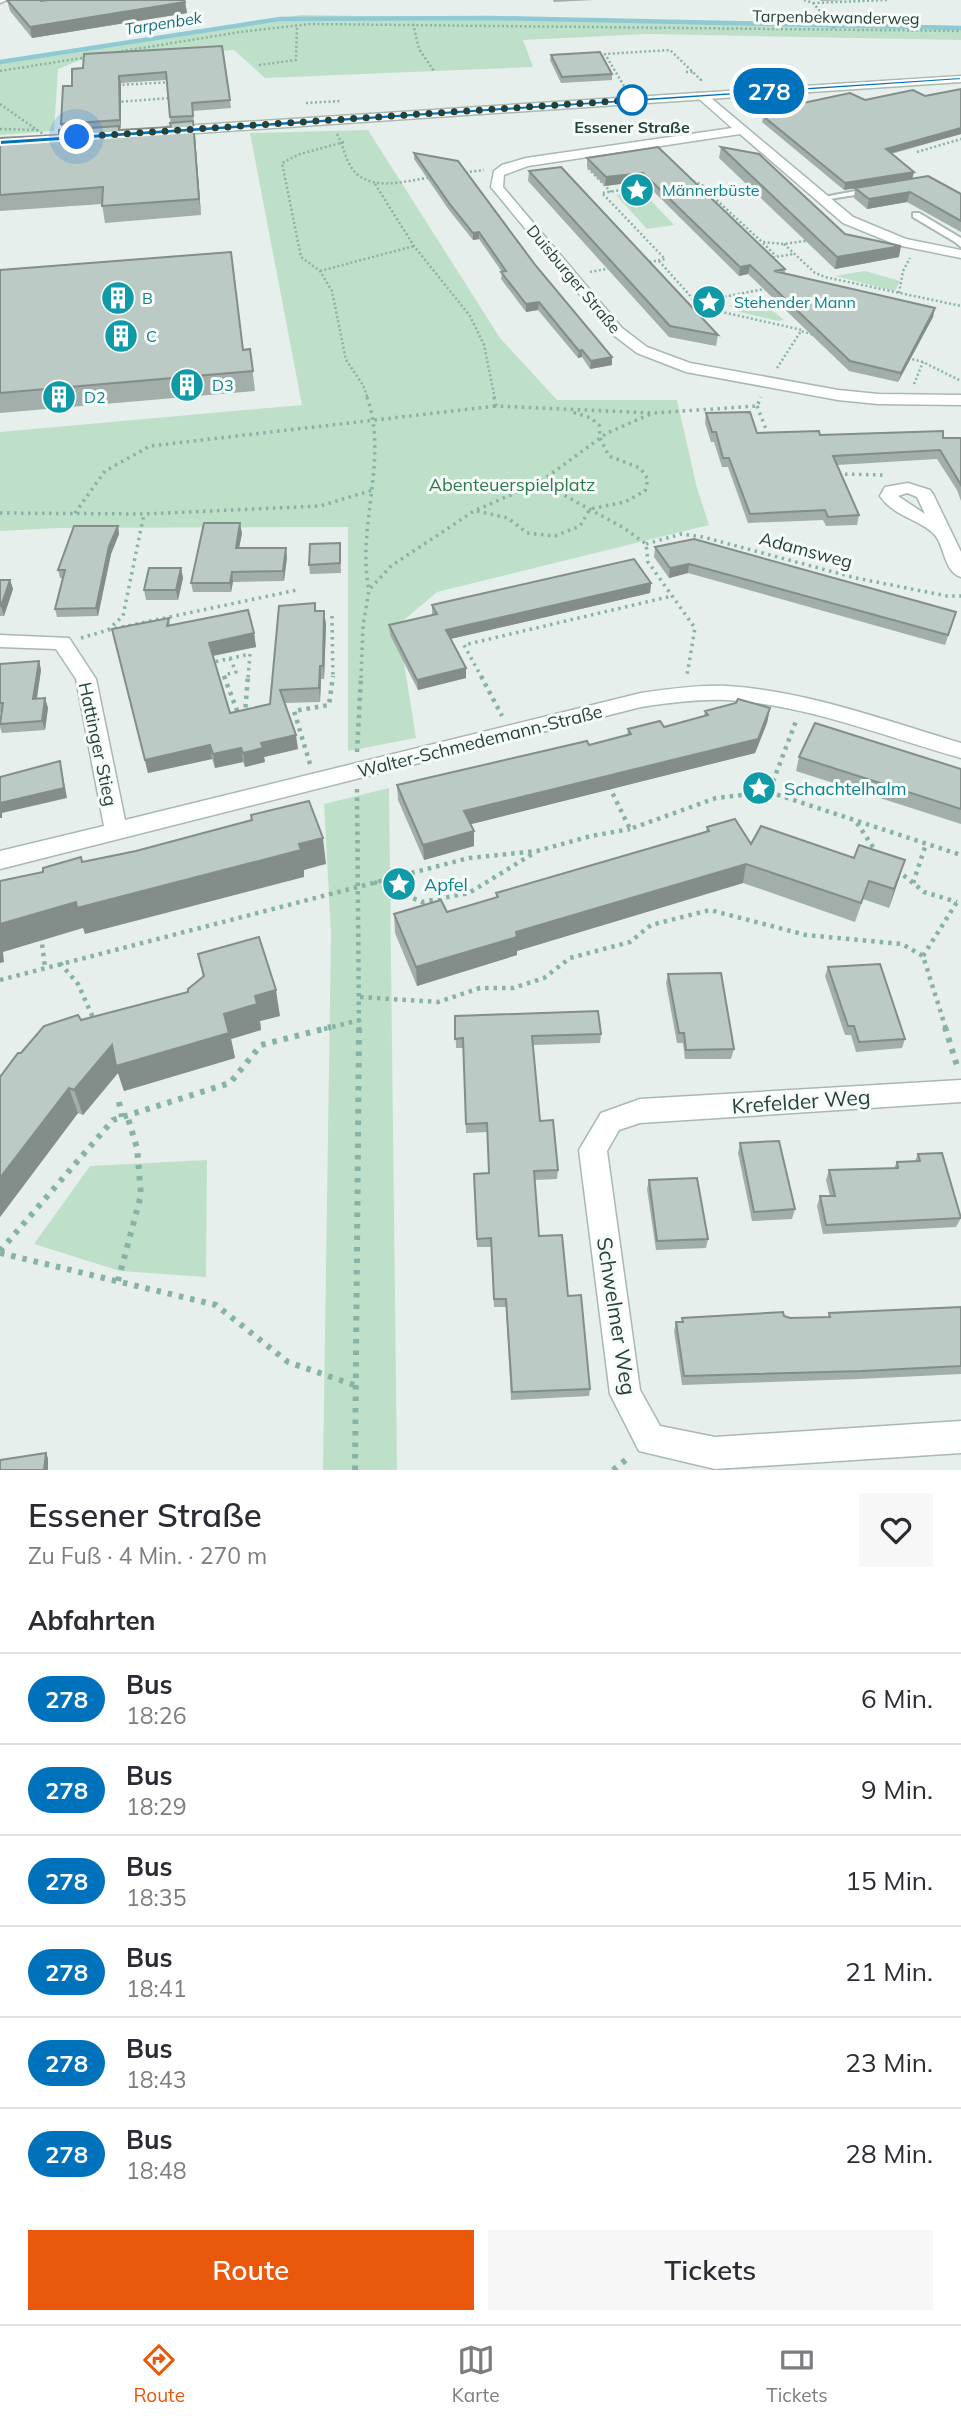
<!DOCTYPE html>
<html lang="de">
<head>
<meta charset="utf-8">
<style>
  :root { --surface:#fff; --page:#f7f7f7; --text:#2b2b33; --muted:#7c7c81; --line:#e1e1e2; --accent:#ea580c }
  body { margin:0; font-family:Mulish,sans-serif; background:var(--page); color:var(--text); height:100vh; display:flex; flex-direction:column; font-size:26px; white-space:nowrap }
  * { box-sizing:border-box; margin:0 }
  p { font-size:23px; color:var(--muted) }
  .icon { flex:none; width:38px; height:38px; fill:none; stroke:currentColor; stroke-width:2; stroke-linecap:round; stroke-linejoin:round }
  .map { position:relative; height:1470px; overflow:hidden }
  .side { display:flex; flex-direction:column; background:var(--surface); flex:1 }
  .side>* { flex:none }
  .badge { padding:0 14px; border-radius:23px; font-size:24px; line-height:46px }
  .you { position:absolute; width:35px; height:35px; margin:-18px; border:5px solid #fff; border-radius:50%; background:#1a73e8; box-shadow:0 0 0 10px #1a73e833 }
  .map>.badge { position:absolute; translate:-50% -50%; box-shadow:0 0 0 4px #fff }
  h2 { padding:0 28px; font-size:26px; line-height:63px }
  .round { display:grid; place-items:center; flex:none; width:74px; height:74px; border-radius:0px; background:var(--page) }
  .overview { display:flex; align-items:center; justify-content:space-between; height:119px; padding:0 28px }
  h1 { font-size:33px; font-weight:600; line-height:52px }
  .primary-button { display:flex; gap:14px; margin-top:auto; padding:14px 28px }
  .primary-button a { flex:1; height:80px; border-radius:0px; background:var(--accent); color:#fff; font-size:28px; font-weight:600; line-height:80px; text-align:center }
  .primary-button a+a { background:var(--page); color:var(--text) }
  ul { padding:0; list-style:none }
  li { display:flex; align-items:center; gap:21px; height:91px; padding:0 28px; border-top:2px solid var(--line) }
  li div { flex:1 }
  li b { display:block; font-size:26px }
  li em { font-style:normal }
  li .badge { min-width:77px; font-weight:700; text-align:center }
  .tabs { display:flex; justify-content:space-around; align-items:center; height:98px; border-top:2px solid var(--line); background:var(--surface); font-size:19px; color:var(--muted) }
  .tabs a { display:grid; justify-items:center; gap:4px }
  .tabs .selected { color:var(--accent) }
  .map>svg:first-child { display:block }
  .green { fill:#bfe0c8 }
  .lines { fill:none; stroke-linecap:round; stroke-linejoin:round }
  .stream { stroke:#8ec9d4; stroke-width:4.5 }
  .service-casing { stroke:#a8b8b2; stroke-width:4 }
  .minor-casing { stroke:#a8b8b2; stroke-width:3 }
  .tertiary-casing { stroke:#a8b8b2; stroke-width:3 }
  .path-far3 { stroke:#86b3a5; stroke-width:2.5; stroke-dasharray:2 2.5; stroke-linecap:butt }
  .path-far2 { stroke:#86b3a5; stroke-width:3.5; stroke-dasharray:2.5 4.5; stroke-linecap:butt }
  .path-far1 { stroke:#86b3a5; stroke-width:4.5; stroke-dasharray:3.5 5; stroke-linecap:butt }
  .path { stroke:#86b3a5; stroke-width:6; stroke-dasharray:4.5 7; stroke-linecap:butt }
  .service { fill:#fff; fill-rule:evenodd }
  .minor { fill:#fff; fill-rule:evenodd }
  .tertiary { fill:#fff; fill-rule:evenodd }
  .wall { fill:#a1aea9; fill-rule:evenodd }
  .shaded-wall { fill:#838d89 }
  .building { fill:#bbcac4; stroke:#838d89; stroke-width:2 }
  .line { fill:#0072bc; stroke:#fff; stroke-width:2 }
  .walk { stroke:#24423a; stroke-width:7; stroke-dasharray:0 12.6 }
  .stop-dot { fill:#fff; stroke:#0072bc; stroke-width:3.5 }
  .labels { text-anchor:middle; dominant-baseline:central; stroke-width:6; stroke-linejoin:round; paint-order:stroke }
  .far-street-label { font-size:16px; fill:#24423a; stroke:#f7fbf9 }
  .far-water-label { font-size:16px; font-style:italic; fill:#1c6f80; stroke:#f7fbf9 }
  .far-stop-label { font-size:16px; font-weight:bold; fill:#24423a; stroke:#f7fbf9 }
  .far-culture-label { font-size:16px; fill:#0d838f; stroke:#f7fbf9; text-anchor:start }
  .park-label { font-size:18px; fill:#2d7a4b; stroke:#f7fbf9 }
  .street-label { font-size:18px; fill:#24423a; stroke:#f7fbf9 }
  .culture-label { font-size:18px; fill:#0d838f; stroke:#f7fbf9; text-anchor:start }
  .near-street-label { font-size:21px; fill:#24423a; stroke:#f7fbf9 }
</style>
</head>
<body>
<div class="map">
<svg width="961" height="1470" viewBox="0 0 961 1470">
  <rect width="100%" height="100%" fill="#e6efeb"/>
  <path class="green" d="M301,15L961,26V40L647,34L523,40L533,67L265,78L234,50L80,60L58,69L54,131L0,135V61Z
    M368,130L500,338L557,400H677L697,488L709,525L437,592L398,625L416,738L348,751V527L59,528L0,531V432L302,405L250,133Z
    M642,191L674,225L647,229L616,195Z
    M865,271L900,281L895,291L835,276Z
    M760,300L784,320L778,321L740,312L729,306Z
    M389,788L397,1470H323L331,934L324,804Z
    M207,1160L206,1277L120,1271L34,1244L90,1166Z"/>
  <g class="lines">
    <path class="stream" d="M0,62L280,19L491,18L961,28"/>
    <g class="service-casing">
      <path id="service" d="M871,188L875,190L874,192L823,200L819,198Z
        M913,213H919L961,238V247L955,242L913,217Z"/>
    </g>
    <g class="minor-casing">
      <path id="minor" d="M697,93H705L853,217L906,239L961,250V258L897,245L843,223L740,134L528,166L504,175L503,187L622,328L647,347L690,363L838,390L878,394L961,395V405L878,404L838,400L686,372L637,353L612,334L491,187L494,171L502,165L526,158L732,128L697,97Z
        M908,483L930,490L933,494L961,552V577C944,572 945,547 935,535C920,519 894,517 880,496L885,487ZM907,493L917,497L925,514L898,496Z
        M0,635L69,638L96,679L125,820L641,693C669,689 698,685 727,686C807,691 884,720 961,743V758C883,736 808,705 727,700C698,699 669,703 641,707L0,869V851L104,826L76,679L56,649L0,647Z
        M961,1080V1102L640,1123L619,1130L607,1151L640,1390L660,1426L715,1437L961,1421V1453L715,1469L639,1451L610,1394L579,1150L601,1113L640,1099Z"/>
    </g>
    <g class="tertiary-casing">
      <path id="tertiary" d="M0,0H7L0,3Z
        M961,76V82L167,135L161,131L167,127Z"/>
    </g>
    <path class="path-far3" d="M804,0L813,3L835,29
      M813,3L887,0
      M413,24L419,49L434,71
      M117,52L240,32L311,24L961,31
      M259,65L296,60L297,26
      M0,71L88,57
      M686,72H695
      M118,85L172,82
      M624,86L605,54L670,50L701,80H698
      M117,102L171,98
      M306,103L340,101
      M0,104L50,139
      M0,129L39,130
      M337,134C343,144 344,155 350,165C366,194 405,181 432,177
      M344,142L300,154L282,163L301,257L320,271L332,291L346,360L363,385L368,399
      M917,152L961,139
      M588,168L611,192
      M461,173L484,170
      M689,180L701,184L710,194L755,188
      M375,184L414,246L470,316L484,345L495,399
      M710,194L762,242L784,244L812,240
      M763,243L776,256
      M784,244L815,273L825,277L961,306
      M768,258L794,254
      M659,261L694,300L718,311L802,330
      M645,263L665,259L602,193L653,185
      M320,271L414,246
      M590,272L612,268
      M899,293L903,271L910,258
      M698,302L769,288
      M908,358L923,362L961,381
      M777,368L801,331L814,335
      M914,384L923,362"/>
    <path class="path-far2" d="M367,397C389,460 356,527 369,590
      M494,397L496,406L653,413L757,406L761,397
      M757,406L769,437
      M838,474L884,475
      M540,482L624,528L646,544L648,562L695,628L687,675
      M477,511L508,518L527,533L555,536L580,526L590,509L625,502L645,491L648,479L640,468L609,456L600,438L599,425L591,418L572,412
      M0,513L144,514L320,506L373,490
      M75,513L105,471L150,446L496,406
      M646,544L681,534L703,537L856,578L947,596H961
      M332,616L333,678
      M108,630L297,590
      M81,638L108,630L123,616L144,514
      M209,663L250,654L248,678
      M225,678L224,675L236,672L230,658
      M361,678L363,626L369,590L391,566L474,511L540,482L607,433L653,413
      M482,678L464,645L672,596"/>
    <path class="path-far1" d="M224,676L238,713
      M481,676L502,716
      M248,713H245L248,676
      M357,752L361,676
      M310,764L294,711L329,705L333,676
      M609,786L630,829L716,798L769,792L796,721
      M357,789L359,1029
      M769,792L961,855
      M857,823L877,853
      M897,870L924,892L957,902
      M374,882L422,902L469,893L534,853
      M913,883L926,844
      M41,936L45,967
      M923,956L957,902L961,903
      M60,963L78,984L95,1022
      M0,980L469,858L537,851L591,836L630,829
      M360,997L438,1002L480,988H513L544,978L570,958L630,942L651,925L710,910L806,935L902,944L923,956L946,1029
      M324,1029L360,1020"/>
    <path class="path" d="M945,1027L958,1069
      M119,1102L122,1117
      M0,1251L113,1120L230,1083L261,1045L331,1027
      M0,1253L216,1305L288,1362L357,1386
      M118,1281L141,1195L137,1148L127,1115
      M355,1470L359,1027
      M613,1470L631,1456"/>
    <use href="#service" class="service"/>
    <use href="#minor" class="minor"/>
    <use href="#tertiary" class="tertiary"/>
  </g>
  <path class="wall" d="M7,0L185,2L187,13L32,38L10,11Z
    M553,0H594L554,2Z
    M820,0H849L821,1Z
    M222,46L231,108L193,111L201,215L105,223L102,204L0,211V138L59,135L62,130L61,124L72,86L83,68ZM166,80L171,127L120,130L119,129L121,128V83Z
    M551,55L612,74V80L561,83L550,60Z
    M865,100L961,134L891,154L914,172L912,179L961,194V232L907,202L867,209L854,198L855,188L844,190L762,122L763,118L752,110L753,103L789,106Z
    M658,147L785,269V274L933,317L898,382L849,371L748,274L739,276L643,181L605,186L587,167V158Z
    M721,147L845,234L899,257L835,269L719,158Z
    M414,153L536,266L612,365L590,369L582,357L578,358L538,310L526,312L501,279L502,272L479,239L473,240L449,210L414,159Z
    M529,171L718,335L716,346L669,337L528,181Z
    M0,270L243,350L250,349L255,391L0,413Z
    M706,413L757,433L943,438H961V501L957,490L937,459L837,465L859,515L857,525L826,526L823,520L748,523L728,467H722L714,442H711L705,423Z
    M118,526L119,534L111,554L98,616L57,617L55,609L63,578H60L58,570Z
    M242,533L239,548L287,557L284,581L233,582L231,592H193L191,583Z
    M340,543L341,573L310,574L309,565Z
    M655,547L953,622L945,645L688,573L669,578L654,557Z
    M181,568L183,578L178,600H146L144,590Z
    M0,580H10L13,589L4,616H0Z
    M651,583L650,593L450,639L466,678L418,690L390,635L389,625L432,615V605Z
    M315,603L316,611H324L326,625L324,679H321L320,702L285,703L298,749L264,757L265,762L245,767L243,762L215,768L212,759L148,773L112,629L169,618L170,626L254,633L256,647L213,656L230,713L270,704Z
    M39,661L41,670L37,699L45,698L48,708L45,730L2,733L0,727L1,712L0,713V664Z
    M770,708L767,723L755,753L470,824L474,831V846L424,860L398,800L397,785L589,745L627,735L628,729L664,727L704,716L705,711Z
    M799,757L961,769V824L796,771Z
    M707,827L751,844L854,858L905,860L889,908L863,899L855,922L743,883L517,951V955L417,986L395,933L394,914L447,912L496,897V893L706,832Z
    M198,954L280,1016L260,1021L261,1030L231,1039L235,1058L124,1091L118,1073L83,1115L78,1113L0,1217V1077L21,1053L81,1020L188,992L203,977Z
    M828,967L905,1039L902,1048L856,1052L851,1035H845L825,976Z
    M668,974L734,1049L731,1059H685L683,1043H677L666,983Z
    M455,1016L601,1034L600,1043L533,1045L540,1121L558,1170L557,1179L535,1180L539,1236L568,1296L590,1389L589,1396L511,1400L506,1307H494L491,1247H477L474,1174L489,1173L487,1132L466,1133L463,1048H456Z
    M740,1143L795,1209L792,1219L752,1221L738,1153Z
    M918,1154L961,1218L956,1227L823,1234L817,1206L820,1196H830L826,1180L829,1170L894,1168L897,1162L915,1161Z
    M649,1180L708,1239L706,1248L656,1250L647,1189Z
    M961,1307V1374L859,1379L682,1385L674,1331L676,1322H682V1318L784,1316L790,1318L828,1317L829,1313Z"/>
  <path class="shaded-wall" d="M185,2L187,13L32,38L30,27Z
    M119,76L121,83V128L120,120Z
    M193,121L195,136L201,215L199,199Z
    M961,128V134L884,155L886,149Z
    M914,172L912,179L844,190L845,183Z
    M643,173V181L605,186L606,177Z
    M910,192L907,202L867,209L869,199Z
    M479,232V239L473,240V233Z
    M901,246L899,257L835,269L837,257Z
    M750,265L748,274L739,276L740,267Z
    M539,302L538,310L526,312V304Z
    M935,308L933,317L898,382L901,373Z
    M582,350V357L578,358L579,351Z
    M612,357V365L590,369L591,361Z
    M240,523L242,533L237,558L236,548Z
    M118,526L119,534L111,554L98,616L96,608L109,546Z
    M286,548L287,557L284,581L283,571Z
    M689,564L688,573L669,578L670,568Z
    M181,568L183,578L178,600L176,590Z
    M232,572L233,582L231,592L230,583Z
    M10,580L13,589L4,616L1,606Z
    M651,583L650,593L446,640V630Z
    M324,611L326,625L324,679L323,666Z
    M254,633L256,647L211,656L209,643Z
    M39,661L41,670L35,709L33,699Z
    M320,666L321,679L320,702L319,688Z
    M466,668V678L418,690L417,680Z
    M45,698L48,708L45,730L42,721Z
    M770,708L767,723L755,753L464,826V811Z
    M296,735L298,749L264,757L265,762L245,767L243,753L261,743Z
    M210,745L212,759L148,773L145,760Z
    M241,748L243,762L215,768L213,754Z
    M60,761L62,771L67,798L2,813V818H0V803Z
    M474,831V846L424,860L423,845Z
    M323,838L326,864L304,870V877L85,934L83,928L3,952L4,962L0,963V924L76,902Z
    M905,860L899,879L889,908L894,889Z
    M746,864L743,883L517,951V955L417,986L416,967L516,932Z
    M276,990L280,1016L260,1021L261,1030L231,1039L235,1058L124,1091L118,1073L83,1115L74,1090L112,1045L224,1014L255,996Z
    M69,1088L78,1113L0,1217V1178Z
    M46,1453L48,1458V1470H44Z"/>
  <path class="building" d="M7,0H40L41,1L48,0H184L185,2L30,27Z
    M222,46L230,100L192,103L193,116L170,117L166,72L119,76L120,120L61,124L63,86H72V69L83,68L84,54Z
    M600,52L612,74L562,77L551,55Z
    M961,89V128L886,149L914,172L845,183L763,116L768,115L753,103L781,99L789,106L850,93L865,100L913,90L925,96Z
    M193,121L199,199L102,206L103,187L0,195V138L59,135V130L119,126V130L171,127L170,123Z
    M658,147L785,269L774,271L935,308L901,373L850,361L750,265L740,267L643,173L606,177L587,158Z
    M721,147L759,154L845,234L901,246L837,257Z
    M414,153L458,161L536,266L612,357L591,361L582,350L579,351L539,302L526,304L501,272L506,271L479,232L473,233L449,203Z
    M561,167L718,335L670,326L529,171Z
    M928,176L961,194V221L910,192L869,199L855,188Z
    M231,252L243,350L250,349L253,371L0,393V270Z
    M750,412L757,433L819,431L820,435L943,431V438H961V485L940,450L833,456L859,515L828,517L825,510L750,514L729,458H723L716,432H712L706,413Z
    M204,523H240L236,548H286L283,571L232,572L230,583H191Z
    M74,526H118L109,546L96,608L55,609L65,570H58Z
    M694,539L956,612L948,635L689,564L670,568L655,547Z
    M340,543V563L309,565L310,544Z
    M634,559L651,583L446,630L466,668L417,680L389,625L437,614L432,605Z
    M149,568H181L176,590H144Z
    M0,580H10L1,606H0Z
    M315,603V611H324L323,666H320L319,688L280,690L296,735L261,743L263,748L243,753L241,748L213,754L210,745L145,760L112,629L169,618L167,626L248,610L254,633L209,643L230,713L270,704L279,606Z
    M39,661L33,699L45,698L42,721L0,724L3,703H0V664Z
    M738,699L770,708L758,739L464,811L474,831L423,845L397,785L587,741L589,745L631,734L628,729L660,721L664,727L708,715L705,711L736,703Z
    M815,723L961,769V809L799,757Z
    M60,761L64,788L0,803V777Z
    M309,801L323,838L299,844L301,850L77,908L76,902L0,924V881L43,872V868L81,857L82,862L136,851L252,820L251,815Z
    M735,819L751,844L761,826L854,858L859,845L905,860L894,889L869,881L861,903L746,864L516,932L517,937L416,967L394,914L441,900L447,912L498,897L496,893L709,831L707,827Z
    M259,937L276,990L255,996L257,1004L224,1014L229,1033L116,1066L112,1045L74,1090L69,1088L0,1178V1077L18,1053H21L44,1026L78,1015L81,1020L188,992V989L204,976L198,954Z
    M880,964L905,1039L859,1042L854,1026H848L828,967Z
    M721,973L734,1049L686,1050L684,1033H679L668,974Z
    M598,1011L601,1034L532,1036L540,1121L553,1120L558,1170L534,1171L539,1236L562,1235L568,1296L581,1295L590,1389L512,1392L506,1299H494L491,1238L477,1239L474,1174L489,1173L487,1123L466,1124L463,1038L455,1039V1016Z
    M779,1141L795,1209L754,1212L740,1143Z
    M942,1153L961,1218L826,1225L820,1196H835L829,1170L898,1168L897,1162L920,1161L918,1154Z
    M697,1178L708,1239L657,1241L649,1180Z
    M961,1307V1366L862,1371L684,1376L676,1322H683L682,1318L783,1312L784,1316L790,1318L830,1317L829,1313Z
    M46,1453L44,1470H0V1460Z"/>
  <path class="line" d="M961,77V80L0,145V140Z"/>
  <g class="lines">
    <path class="walk" d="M77,137L632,100"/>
  </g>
  <defs>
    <g id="sight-disc" transform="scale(1.75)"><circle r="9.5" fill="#0f9aa8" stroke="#f7fbf9"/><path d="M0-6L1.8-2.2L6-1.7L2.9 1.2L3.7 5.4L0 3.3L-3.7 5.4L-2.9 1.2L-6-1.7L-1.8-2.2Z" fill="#fff"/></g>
    <g id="building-disc" transform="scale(1.75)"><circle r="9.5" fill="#0f9aa8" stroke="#f7fbf9"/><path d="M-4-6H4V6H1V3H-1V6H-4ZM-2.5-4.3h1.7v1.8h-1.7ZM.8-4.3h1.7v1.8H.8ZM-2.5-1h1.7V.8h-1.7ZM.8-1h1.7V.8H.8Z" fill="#fff"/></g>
  </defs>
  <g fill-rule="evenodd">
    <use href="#sight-disc" x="637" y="190"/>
    <use href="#building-disc" x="118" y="298"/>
    <use href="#sight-disc" x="709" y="302"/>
    <use href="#building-disc" x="121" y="336"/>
    <use href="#building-disc" x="187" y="385"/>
    <use href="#building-disc" x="59" y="397"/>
    <use href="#sight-disc" x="759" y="788"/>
    <use href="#sight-disc" x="399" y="884"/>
  </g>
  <circle class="stop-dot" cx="632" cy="100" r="14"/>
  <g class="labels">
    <g class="far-street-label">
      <text transform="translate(836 17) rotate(1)">Tarpenbekwanderweg</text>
      <text transform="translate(574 279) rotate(50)">Duisburger Straße</text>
    </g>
    <g class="far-water-label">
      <text transform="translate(163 23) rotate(-9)">Tarpenbek</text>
    </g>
    <g class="far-stop-label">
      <text x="632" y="127">Essener Straße</text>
    </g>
    <g class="far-culture-label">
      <text x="662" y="190">Männerbüste</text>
      <text x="142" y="298">B</text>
      <text x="734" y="302">Stehender Mann</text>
      <text x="146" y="336">C</text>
      <text x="212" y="385">D3</text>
      <text x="84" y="397">D2</text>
    </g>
    <g class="park-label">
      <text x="512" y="484">Abenteuerspielplatz</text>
    </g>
    <g class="street-label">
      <text transform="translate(806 550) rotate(15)">Adamsweg</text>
      <text transform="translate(480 741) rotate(-14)">Walter-Schmedemann-Straße</text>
      <text transform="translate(98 744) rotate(78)">Hattinger Stieg</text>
    </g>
    <g class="culture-label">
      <text x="784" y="788">Schachtelhalm</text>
      <text x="424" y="884">Apfel</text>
    </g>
    <g class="near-street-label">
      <text transform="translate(801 1101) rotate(-4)">Krefelder Weg</text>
      <text transform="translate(617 1316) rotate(81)">Schwelmer Weg</text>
    </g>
  </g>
</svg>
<div class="you" style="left:77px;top:137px"></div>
<b class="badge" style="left:769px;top:91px;background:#0072bc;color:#fff">278</b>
</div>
<section class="side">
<div class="overview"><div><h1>Essener Straße</h1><p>Zu Fuß · 4 Min. · 270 m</p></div><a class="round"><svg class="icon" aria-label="heart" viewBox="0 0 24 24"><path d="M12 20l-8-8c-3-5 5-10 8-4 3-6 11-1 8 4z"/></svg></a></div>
<h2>Abfahrten</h2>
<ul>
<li><span class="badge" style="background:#0072bc;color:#fff">278</span><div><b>Bus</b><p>18:26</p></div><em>6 Min.</em></li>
<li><span class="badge" style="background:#0072bc;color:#fff">278</span><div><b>Bus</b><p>18:29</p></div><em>9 Min.</em></li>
<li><span class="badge" style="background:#0072bc;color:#fff">278</span><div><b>Bus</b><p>18:35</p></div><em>15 Min.</em></li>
<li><span class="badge" style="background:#0072bc;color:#fff">278</span><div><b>Bus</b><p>18:41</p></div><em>21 Min.</em></li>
<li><span class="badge" style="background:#0072bc;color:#fff">278</span><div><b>Bus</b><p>18:43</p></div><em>23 Min.</em></li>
<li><span class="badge" style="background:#0072bc;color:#fff">278</span><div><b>Bus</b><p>18:48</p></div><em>28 Min.</em></li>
</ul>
<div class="primary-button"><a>Route</a><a>Tickets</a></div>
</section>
<nav class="tabs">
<a class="selected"><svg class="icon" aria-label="directions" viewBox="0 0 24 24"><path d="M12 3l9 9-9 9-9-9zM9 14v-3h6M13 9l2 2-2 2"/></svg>Route</a>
<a><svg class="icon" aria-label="map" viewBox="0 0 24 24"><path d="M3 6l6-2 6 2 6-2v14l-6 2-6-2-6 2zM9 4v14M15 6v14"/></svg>Karte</a>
<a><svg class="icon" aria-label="tickets" viewBox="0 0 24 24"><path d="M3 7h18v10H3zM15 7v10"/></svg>Tickets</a>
</nav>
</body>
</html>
